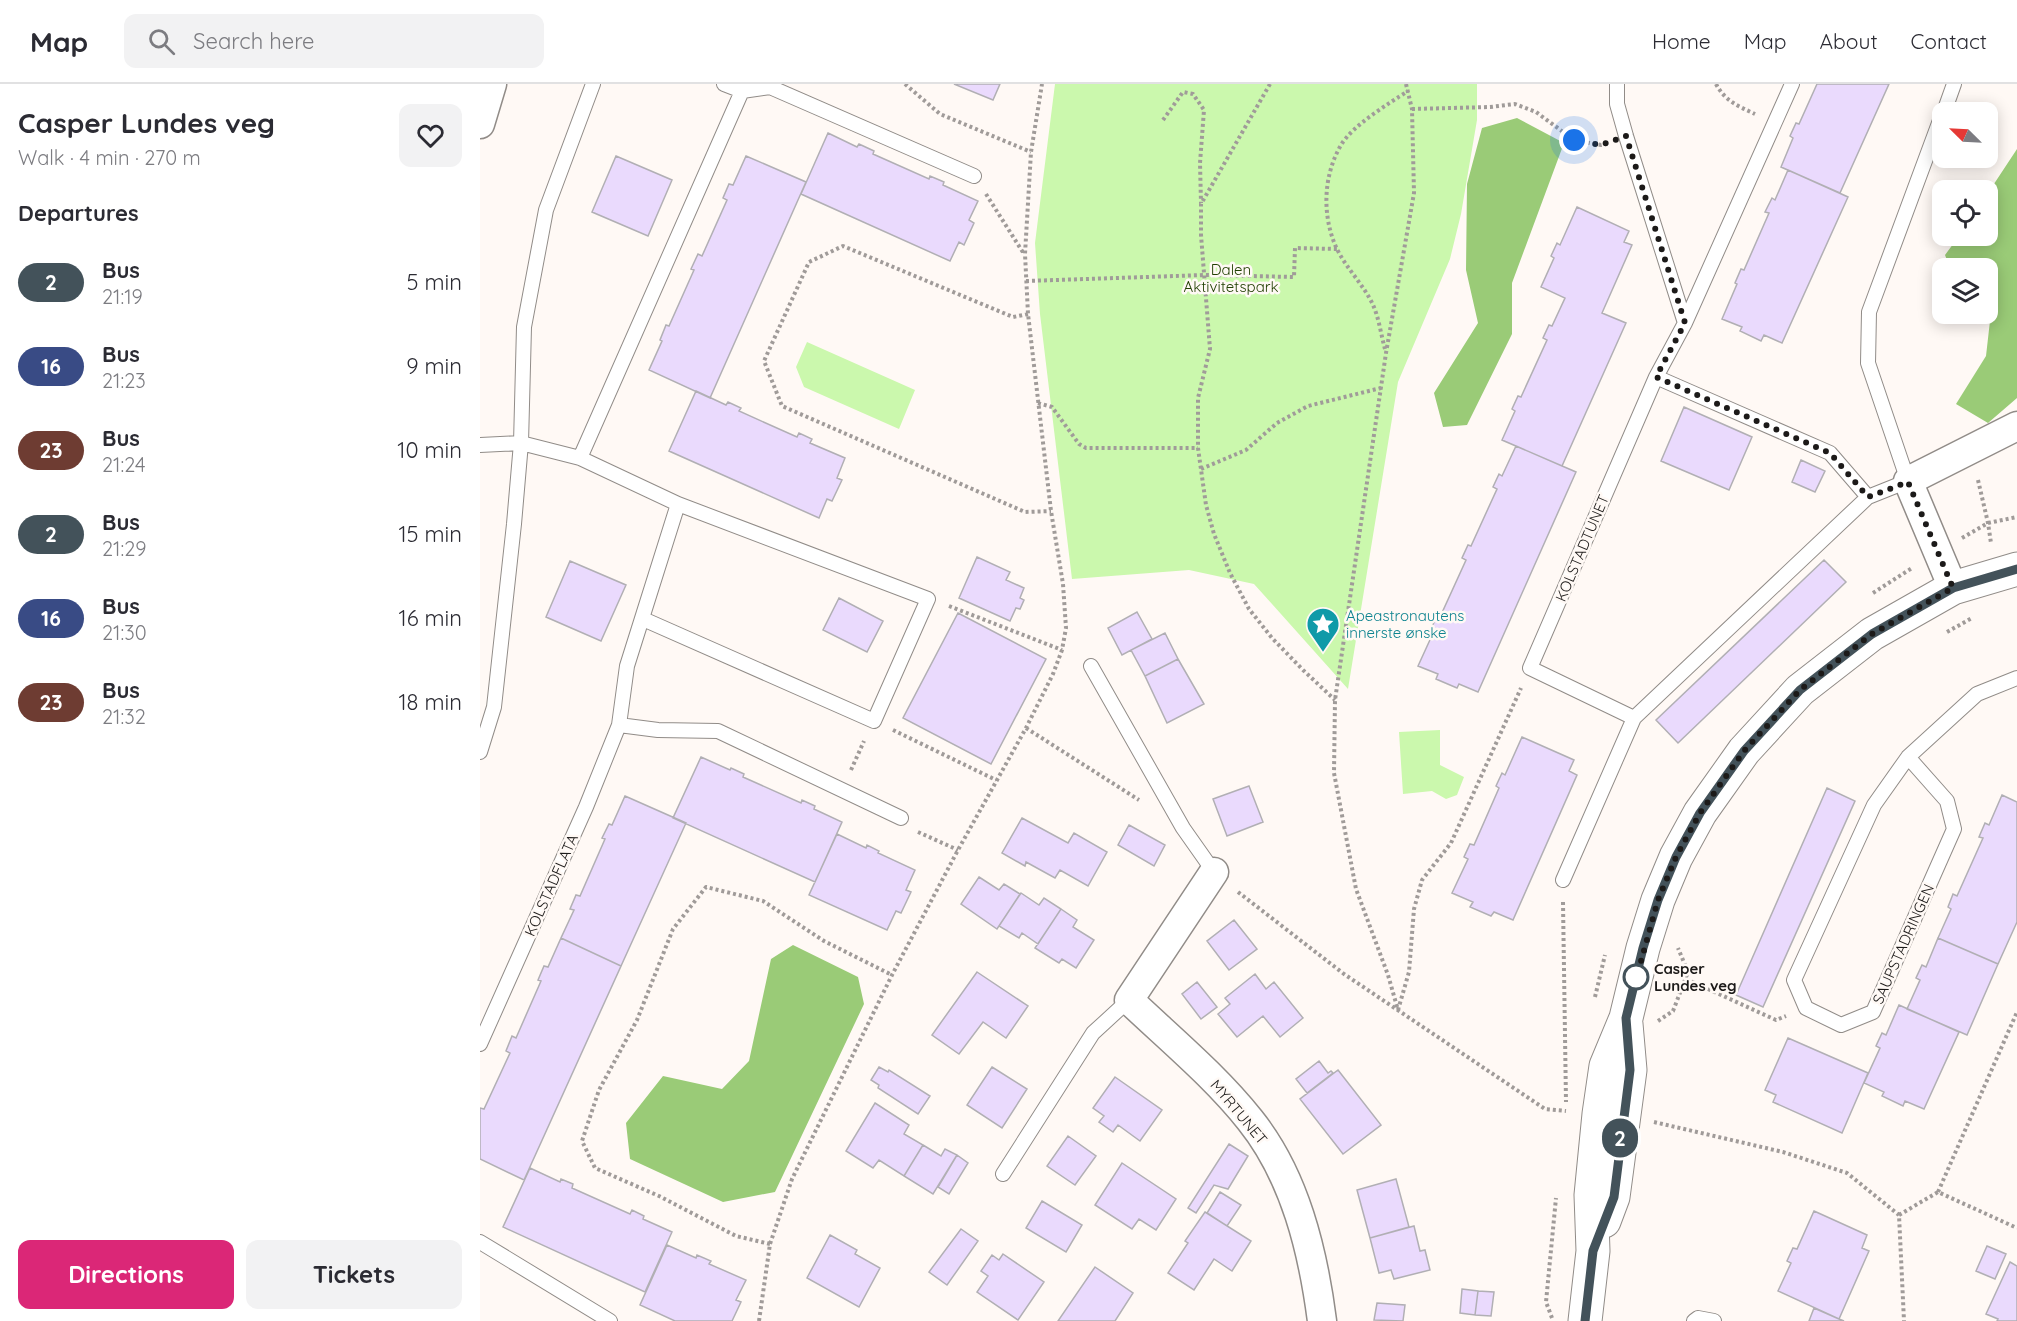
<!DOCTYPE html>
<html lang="en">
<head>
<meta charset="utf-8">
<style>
  :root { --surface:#fff; --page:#f2f2f3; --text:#2b2b33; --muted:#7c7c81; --line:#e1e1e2; --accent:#db2777 }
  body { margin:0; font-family:Quicksand,sans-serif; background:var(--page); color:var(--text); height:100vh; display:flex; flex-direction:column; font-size:22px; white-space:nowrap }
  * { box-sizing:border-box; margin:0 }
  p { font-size:20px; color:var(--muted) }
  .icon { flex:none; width:33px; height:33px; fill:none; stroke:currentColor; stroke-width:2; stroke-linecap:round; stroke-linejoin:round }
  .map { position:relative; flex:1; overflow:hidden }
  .drawer { display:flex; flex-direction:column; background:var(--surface); width:480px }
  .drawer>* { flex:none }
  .badge { padding:0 12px; border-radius:20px; font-size:21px; line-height:39px }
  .needle { width:39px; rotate:294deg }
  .controls { position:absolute; left:1452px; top:18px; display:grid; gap:12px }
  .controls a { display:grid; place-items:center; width:66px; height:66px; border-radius:12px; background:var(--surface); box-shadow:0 3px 15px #0003; font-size:30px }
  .you { position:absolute; width:30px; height:30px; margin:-15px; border:4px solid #fff; border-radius:50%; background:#1a73e8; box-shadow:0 0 0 9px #1a73e833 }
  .map>.badge { position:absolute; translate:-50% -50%; box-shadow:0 0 0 3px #fff }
  h2 { padding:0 18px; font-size:22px; line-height:54px }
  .round { display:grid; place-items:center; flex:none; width:63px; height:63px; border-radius:12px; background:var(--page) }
  .headline { display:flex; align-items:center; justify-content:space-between; height:102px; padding:0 18px }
  h1 { font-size:28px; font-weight:700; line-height:45px }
  .button { display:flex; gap:12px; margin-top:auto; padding:12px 18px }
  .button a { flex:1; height:69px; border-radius:12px; background:var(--accent); color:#fff; font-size:24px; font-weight:700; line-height:69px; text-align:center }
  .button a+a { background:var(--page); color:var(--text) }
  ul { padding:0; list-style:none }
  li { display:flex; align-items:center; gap:18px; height:84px; padding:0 18px }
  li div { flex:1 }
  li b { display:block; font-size:22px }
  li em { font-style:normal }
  li .badge { min-width:66px; font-weight:700; text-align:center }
  header { display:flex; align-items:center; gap:36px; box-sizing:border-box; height:84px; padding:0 30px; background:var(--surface); border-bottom:2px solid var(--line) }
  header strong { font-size:28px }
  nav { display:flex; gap:33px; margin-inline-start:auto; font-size:21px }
  .search { width:420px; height:54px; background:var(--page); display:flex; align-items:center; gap:15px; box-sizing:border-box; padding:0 21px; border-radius:12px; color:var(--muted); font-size:22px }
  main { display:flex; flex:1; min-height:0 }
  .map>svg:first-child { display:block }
  .green { fill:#cbf8ad }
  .forest { fill:#9acb77 }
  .building { fill:#eadafd; stroke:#b1afb4; stroke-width:1.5 }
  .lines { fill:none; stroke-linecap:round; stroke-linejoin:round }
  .lane-casing { stroke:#918c88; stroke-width:16 }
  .street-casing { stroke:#918c88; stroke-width:31 }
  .secondary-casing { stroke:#918c88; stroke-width:35 }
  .path { stroke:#a09b99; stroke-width:4; stroke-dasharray:3 3; stroke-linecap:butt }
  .lane { stroke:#fff; stroke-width:14 }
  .street { stroke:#fff; stroke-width:28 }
  .secondary { stroke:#fff; stroke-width:33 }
  .line-casing { stroke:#fff; stroke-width:14 }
  .line { stroke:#43525a; stroke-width:9 }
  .walk { stroke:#1c1a19; stroke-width:6; stroke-dasharray:0 10.8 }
  .stop-dot { fill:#fff; stroke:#43525a; stroke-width:3 }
  .labels { text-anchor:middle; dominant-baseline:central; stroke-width:5; stroke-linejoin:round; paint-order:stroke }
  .park-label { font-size:15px; fill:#224003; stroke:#fff9f5 }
  .street-label { font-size:15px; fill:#1c1a19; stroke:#fff9f5 }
  .culture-label { font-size:15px; fill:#0d838f; stroke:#fff9f5; text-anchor:start }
  .stop-label { font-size:15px; font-weight:bold; fill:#1c1a19; stroke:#fff9f5; text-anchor:start }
</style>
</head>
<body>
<header>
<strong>Map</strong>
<div class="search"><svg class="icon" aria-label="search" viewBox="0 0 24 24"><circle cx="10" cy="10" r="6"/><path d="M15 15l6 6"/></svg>Search here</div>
<nav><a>Home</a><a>Map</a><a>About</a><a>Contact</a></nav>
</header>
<main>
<section class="drawer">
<div class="headline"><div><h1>Casper Lundes veg</h1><p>Walk · 4 min · 270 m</p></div><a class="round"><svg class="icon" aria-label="heart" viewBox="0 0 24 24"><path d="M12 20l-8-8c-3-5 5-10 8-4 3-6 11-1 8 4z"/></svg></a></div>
<h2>Departures</h2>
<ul>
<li><span class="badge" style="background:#43525a;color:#fff">2</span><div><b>Bus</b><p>21:19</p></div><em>5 min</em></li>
<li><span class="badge" style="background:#394b85;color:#fff">16</span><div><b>Bus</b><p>21:23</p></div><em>9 min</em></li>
<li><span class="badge" style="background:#6e3c32;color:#fff">23</span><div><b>Bus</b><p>21:24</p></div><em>10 min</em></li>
<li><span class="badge" style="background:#43525a;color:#fff">2</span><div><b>Bus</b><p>21:29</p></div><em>15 min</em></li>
<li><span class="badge" style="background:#394b85;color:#fff">16</span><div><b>Bus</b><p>21:30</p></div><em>16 min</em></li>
<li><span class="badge" style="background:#6e3c32;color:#fff">23</span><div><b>Bus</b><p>21:32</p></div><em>18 min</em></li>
</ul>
<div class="button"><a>Directions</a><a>Tickets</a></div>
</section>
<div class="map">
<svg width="1537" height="1237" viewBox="0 0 1537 1237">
  <rect width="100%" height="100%" fill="#fff9f5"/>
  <path class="green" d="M575,0H997V36L981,130L970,175L918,298L868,605L774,500L709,486L592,495L560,230L555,159Z
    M327,258L435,306L419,345L324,303L316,283Z
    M960,646V681L984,693L977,711L966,715L952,707L923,710L919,648Z"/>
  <path class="forest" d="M1037,34L1084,59L1032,199V250L987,341L963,343L954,309L998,239L986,186L987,100L1002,44Z
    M1537,65V314L1508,339L1476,320L1506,272L1511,228L1508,225V184H1470L1465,171L1479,152H1508V109Z
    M313,861L378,893L384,920L295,1108L243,1118L150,1075L146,1039L183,992L242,1005L269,977L291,875Z"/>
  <path class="building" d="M474,0H520L513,16Z
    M1337,0H1409L1360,109L1301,83L1313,54L1310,52L1316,39L1319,40Z
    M348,49L377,63L379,60L394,67L393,70L449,95L450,92L464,98L463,101L498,117L489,136L494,139L484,161L479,158L470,177L321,110Z
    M136,72L192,96L168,152L112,128Z
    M266,72L326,98L230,314L169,286L182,257L180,256L186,241L189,242L214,186L211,185L218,170L222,172L247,116L243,114L249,100L253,101Z
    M1308,86L1368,113L1302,259L1284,251L1281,257L1260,247L1262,243L1242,235L1257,200L1255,199L1261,185L1264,186L1289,129L1285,128L1292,114L1295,116Z
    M1097,123L1149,147L1144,158L1152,161L1122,229L1146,239L1082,382L1022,356L1035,327L1032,325L1038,312L1041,313L1067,256L1063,254L1069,241L1072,242L1085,214L1061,203L1074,174L1071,172L1077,159L1080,161Z
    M216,307L246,321L248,318L261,324L259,327L317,353L319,349L332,355L330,359L365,374L357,394L362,396L352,417L347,415L339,434L189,367Z
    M1204,323L1272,353L1249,406L1181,377Z
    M1036,362L1096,388L998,608L979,600L977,604L956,595L958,590L938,582L954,547L951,545L957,532L960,533L986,476L982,474L988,461L991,462L1017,405L1013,403L1019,390L1022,392Z
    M1321,376L1345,387L1335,408L1312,398Z
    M497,473L530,488L526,496L544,504L540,514L544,516L540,525L536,524L530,537L479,514Z
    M1344,476L1366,498L1198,659L1176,636Z
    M90,477L146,501L121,557L66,533Z
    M359,514L403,537L387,568L343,546Z
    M657,528L672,555L642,571L628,544Z
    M478,529L566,575L511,680L423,634Z
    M685,549L698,575L665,592L651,566Z
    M698,575L724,620L687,639L665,592Z
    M1042,653L1094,676L1089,687L1097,691L1033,836L1014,828L1011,832L990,823L993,818L972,809L988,775L984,773L990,760L994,761L1019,704L1016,702L1022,689L1025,691Z
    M221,673L250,686L251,684L264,690L263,693L321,719L322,716L335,722L334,725L362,738L335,798L193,734Z
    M769,702L783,738L747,752L733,715Z
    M1347,704L1375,717L1283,923L1256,911Z
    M1522,711L1537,718V838L1518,880L1458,854L1471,825L1468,823L1473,810L1477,812L1503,754L1499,753L1505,739L1509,741Z
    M145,712L206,739L141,882L81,854L94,826L90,825L96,811L100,812L125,755L122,754L129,740L132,741Z
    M542,734L588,759L594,749L627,768L608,802L580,786L575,794L546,778L545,782L522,769Z
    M649,741L685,761L674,782L638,761Z
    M357,750L386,764L387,761L399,767L398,769L435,786L426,806L431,808L421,829L416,827L407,846L329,811Z
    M499,793L519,806L524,800L540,810L517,845L481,820Z
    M541,809L559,821L564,814L581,825L558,860L542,849L539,854L519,842Z
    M581,825L597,836L593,843L614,856L596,884L582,875L579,879L555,864Z
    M754,836L777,865L749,886L727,857Z
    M81,854L141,882L44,1096L0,1075V1024L4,1025L30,969L26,967L32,952L36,954L61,897L58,896L64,882L68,883Z
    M1458,854L1518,880L1487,951L1427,925L1440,896L1436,894L1442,881L1446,883Z
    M497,888L548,922L526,954L503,938L479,970L452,951Z
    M775,890L786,905L794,898L823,934L800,953L783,932L757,953L738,930L750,920L745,914Z
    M717,898L737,923L721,935L702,910Z
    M1419,921L1479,948L1444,1025L1425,1017L1423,1022L1402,1012L1404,1008L1384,999L1400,964L1396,962L1402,949L1406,951Z
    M1308,954L1388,989L1362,1049L1293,1018L1296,1011L1285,1006Z
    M839,977L848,989L851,987L853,989L827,1009L816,995Z
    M399,983L408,988L409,986L450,1012L438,1030L398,1004L399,1001L391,996Z
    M512,983L547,1005L522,1044L487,1021Z
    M858,986L901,1041L863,1070L820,1015Z
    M635,993L682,1026L660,1057L638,1041L633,1048L619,1038L624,1032L613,1024Z
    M395,1019L429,1041L424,1050L443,1061L424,1092L399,1076L393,1084L366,1067Z
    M588,1052L616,1072L595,1101L567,1082Z
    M749,1060L768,1072L748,1105L734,1101L716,1129L708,1124Z
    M443,1061L461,1072L465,1065L477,1071L453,1110L424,1092Z
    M477,1071L488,1079L469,1110L458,1103Z
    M642,1079L696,1115L676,1146L659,1135L652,1145L615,1121Z
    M50,1084L80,1098L81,1095L93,1100L92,1104L150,1130L152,1126L164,1132L163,1135L192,1148L165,1208L23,1143Z
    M916,1095L929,1143L890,1154L877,1106Z
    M740,1108L761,1121L747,1142L727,1129Z
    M562,1117L602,1141L586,1168L546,1144Z
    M1334,1127L1387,1151L1382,1164L1389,1167L1359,1235L1298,1207L1311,1179L1307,1177L1313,1164L1317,1165Z
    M725,1128L771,1157L752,1187L734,1175L714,1206L688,1189L708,1159L705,1157Z
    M934,1142L940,1167L945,1166L950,1186L914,1195L911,1186L899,1189L890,1154Z
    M481,1145L498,1157L467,1201L449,1188Z
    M350,1151L377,1166L375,1170L400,1184L379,1223L327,1194Z
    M187,1161L216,1174L217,1171L231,1177L229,1180L266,1196L256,1216L261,1218L252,1237H195L160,1221Z
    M1507,1162L1526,1170L1515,1195L1496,1187Z
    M523,1170L564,1198L538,1236L497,1208L508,1192L501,1187L512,1171L519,1176Z
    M1530,1178L1537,1182V1237H1517L1518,1235L1506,1230Z
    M615,1183L653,1209L635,1237H578Z
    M982,1205L998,1207L995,1231L980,1229Z
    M998,1207L1014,1208L1011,1232L995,1231Z
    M897,1219L925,1221L923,1237L894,1236Z
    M1334,1224L1359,1235L1364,1237H1329Z"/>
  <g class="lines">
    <g class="lane-casing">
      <path id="lane" d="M1137,0V20L1146,52L1205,239
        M1312,0L1205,239L1176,293L1050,584L1154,634L1388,413L1428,397L1388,279L1389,228L1462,31
        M262,7L290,3L494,92
        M1464,28L1474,0
        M1176,293L1350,369L1388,413
        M0,361L41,359L100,374L198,420L448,515L394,637L163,535
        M100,374L262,7L244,0
        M611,582L703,744L734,788
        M139,641L178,646L238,647L421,734
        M0,668L14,623L34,440L41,359L44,243L66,126L113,0
        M1428,673L1467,717L1474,745L1393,928L1361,941L1326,924L1314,896L1394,721L1428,673L1497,610L1537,594
        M1083,796L1154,634
        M0,960L106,723L139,641L147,582L198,420
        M523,1090L613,949L649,916
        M0,1158L130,1237
        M1214,1237L1218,1234L1234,1237"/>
    </g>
    <g class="street-casing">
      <path id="street" d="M0,40L12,0
        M1473,504L1428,397L1537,342
        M734,788L649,916C690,955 735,992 770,1036C815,1092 833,1167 842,1237"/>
    </g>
    <g class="secondary-casing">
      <path id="secondary" d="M1124,1137L1133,1113L1150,986L1146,940
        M1105,1237L1113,1167L1111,1111L1119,1030L1126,982L1146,934L1163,864L1178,816L1196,773L1220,729L1264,667L1320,606L1392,550L1473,504L1537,485"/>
    </g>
    <path class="path" d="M425,0L460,30L551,68
      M790,0L721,120V151L730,265L718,314V364L726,421L734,450L750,489L769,525L792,554L823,586L855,616
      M926,0L932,25L934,109L906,269L855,616L854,689L876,805L908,891L918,926L929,888L934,825L942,796L971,759L1041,604
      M1236,0C1245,17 1258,22 1275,30
      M932,25L1010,23L1035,20L1056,28L1094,56L1121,61L1126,60
      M683,36L703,8L713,10L724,26L720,79L721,119
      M506,110L544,170
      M546,197L725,191L814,193L815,164L857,165
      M548,230L533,233L363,162L329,178L284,277L302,322L545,428L571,427
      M905,265C901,251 899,234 893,221C884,201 865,183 856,163C842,131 843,92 861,61C873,41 908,20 928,7
      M558,319L572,323L599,360L606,364H718
      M721,385L766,366L797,339L828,322L901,304
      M1498,396L1508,439L1511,459
      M1482,454L1508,439L1537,433
      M1393,509L1432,484
      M469,522L582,566
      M1467,548L1492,534
      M546,644L659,716
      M413,646L516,696
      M371,686L384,657
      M438,748L478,766
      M758,808L864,890L1065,1025L1086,1027
      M1083,818L1086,1018
      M1206,895L1296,936L1306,932
      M1115,913L1125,871
      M1178,937L1193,927L1208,888L1198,864
      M1174,1038L1303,1068L1367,1089L1419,1131L1424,1237
      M1458,1108L1537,928
      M1419,1131L1458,1108L1537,1144
      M290,1160L256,1152L179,1112L115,1084L102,1057L119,1006L157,936L193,845L226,803L283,817L344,857L412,891
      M1072,1234L1066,1218L1076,1114
      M279,1237L290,1160L312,1095L412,891L478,766L546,644L573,590L582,566L586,544L583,500L571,427L548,230L545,170L551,68L562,0"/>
    <use href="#lane" class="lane"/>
    <use href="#street" class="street"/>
    <use href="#secondary" class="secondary"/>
  </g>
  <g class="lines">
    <g class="line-casing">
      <path id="line" d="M1105,1237L1113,1167L1134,1113L1150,986L1146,934L1163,864L1178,816L1196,773L1220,729L1264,667L1320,606L1392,550L1473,504L1537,485"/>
    </g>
    <use href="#line" class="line"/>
    <path class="walk" d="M1094,56L1121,61L1146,52L1205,239L1176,293L1350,369L1388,413L1428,398L1473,504L1392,550L1320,606L1264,667L1220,729L1196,773L1178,816L1155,899L1156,893"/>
  </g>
  <defs>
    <g id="sight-pin" transform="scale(1.725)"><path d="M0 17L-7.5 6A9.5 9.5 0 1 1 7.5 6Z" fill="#0f9aa8" stroke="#fff9f5"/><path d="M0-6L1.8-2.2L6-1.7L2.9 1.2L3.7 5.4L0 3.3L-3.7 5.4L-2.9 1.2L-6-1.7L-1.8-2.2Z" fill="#fff"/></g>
  </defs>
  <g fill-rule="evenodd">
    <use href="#sight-pin" x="843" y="540"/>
  </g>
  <circle class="stop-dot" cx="1156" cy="893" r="12"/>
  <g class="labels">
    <g class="park-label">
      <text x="751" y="185">Dalen<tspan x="751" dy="17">Aktivitetspark</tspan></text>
    </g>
    <g class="street-label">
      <text transform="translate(1102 464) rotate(-67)">KOLSTADTUNET</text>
      <text transform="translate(71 801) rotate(-66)">KOLSTADFLATA</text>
      <text transform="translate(1423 860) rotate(-66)">SAUPSTADRINGEN</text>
      <text transform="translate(759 1028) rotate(50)">MYRTUNET</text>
    </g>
    <g class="culture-label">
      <text x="866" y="531">Apeastronautens<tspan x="866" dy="17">innerste ønske</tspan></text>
    </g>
    <g class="stop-label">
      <text x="1174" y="884">Casper<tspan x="1174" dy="17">Lundes veg</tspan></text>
    </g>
  </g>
</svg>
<div class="controls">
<a><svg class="needle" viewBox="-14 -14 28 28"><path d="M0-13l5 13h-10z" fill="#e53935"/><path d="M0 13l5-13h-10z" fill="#7c7c81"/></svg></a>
<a><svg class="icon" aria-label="locate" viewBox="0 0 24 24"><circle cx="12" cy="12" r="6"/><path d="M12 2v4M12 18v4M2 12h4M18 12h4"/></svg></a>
<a><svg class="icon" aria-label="layers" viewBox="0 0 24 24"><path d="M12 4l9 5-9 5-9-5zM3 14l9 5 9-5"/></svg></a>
</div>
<div class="you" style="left:1094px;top:56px"></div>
<b class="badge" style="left:1140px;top:1054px;background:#43525a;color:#fff">2</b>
</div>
</main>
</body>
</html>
